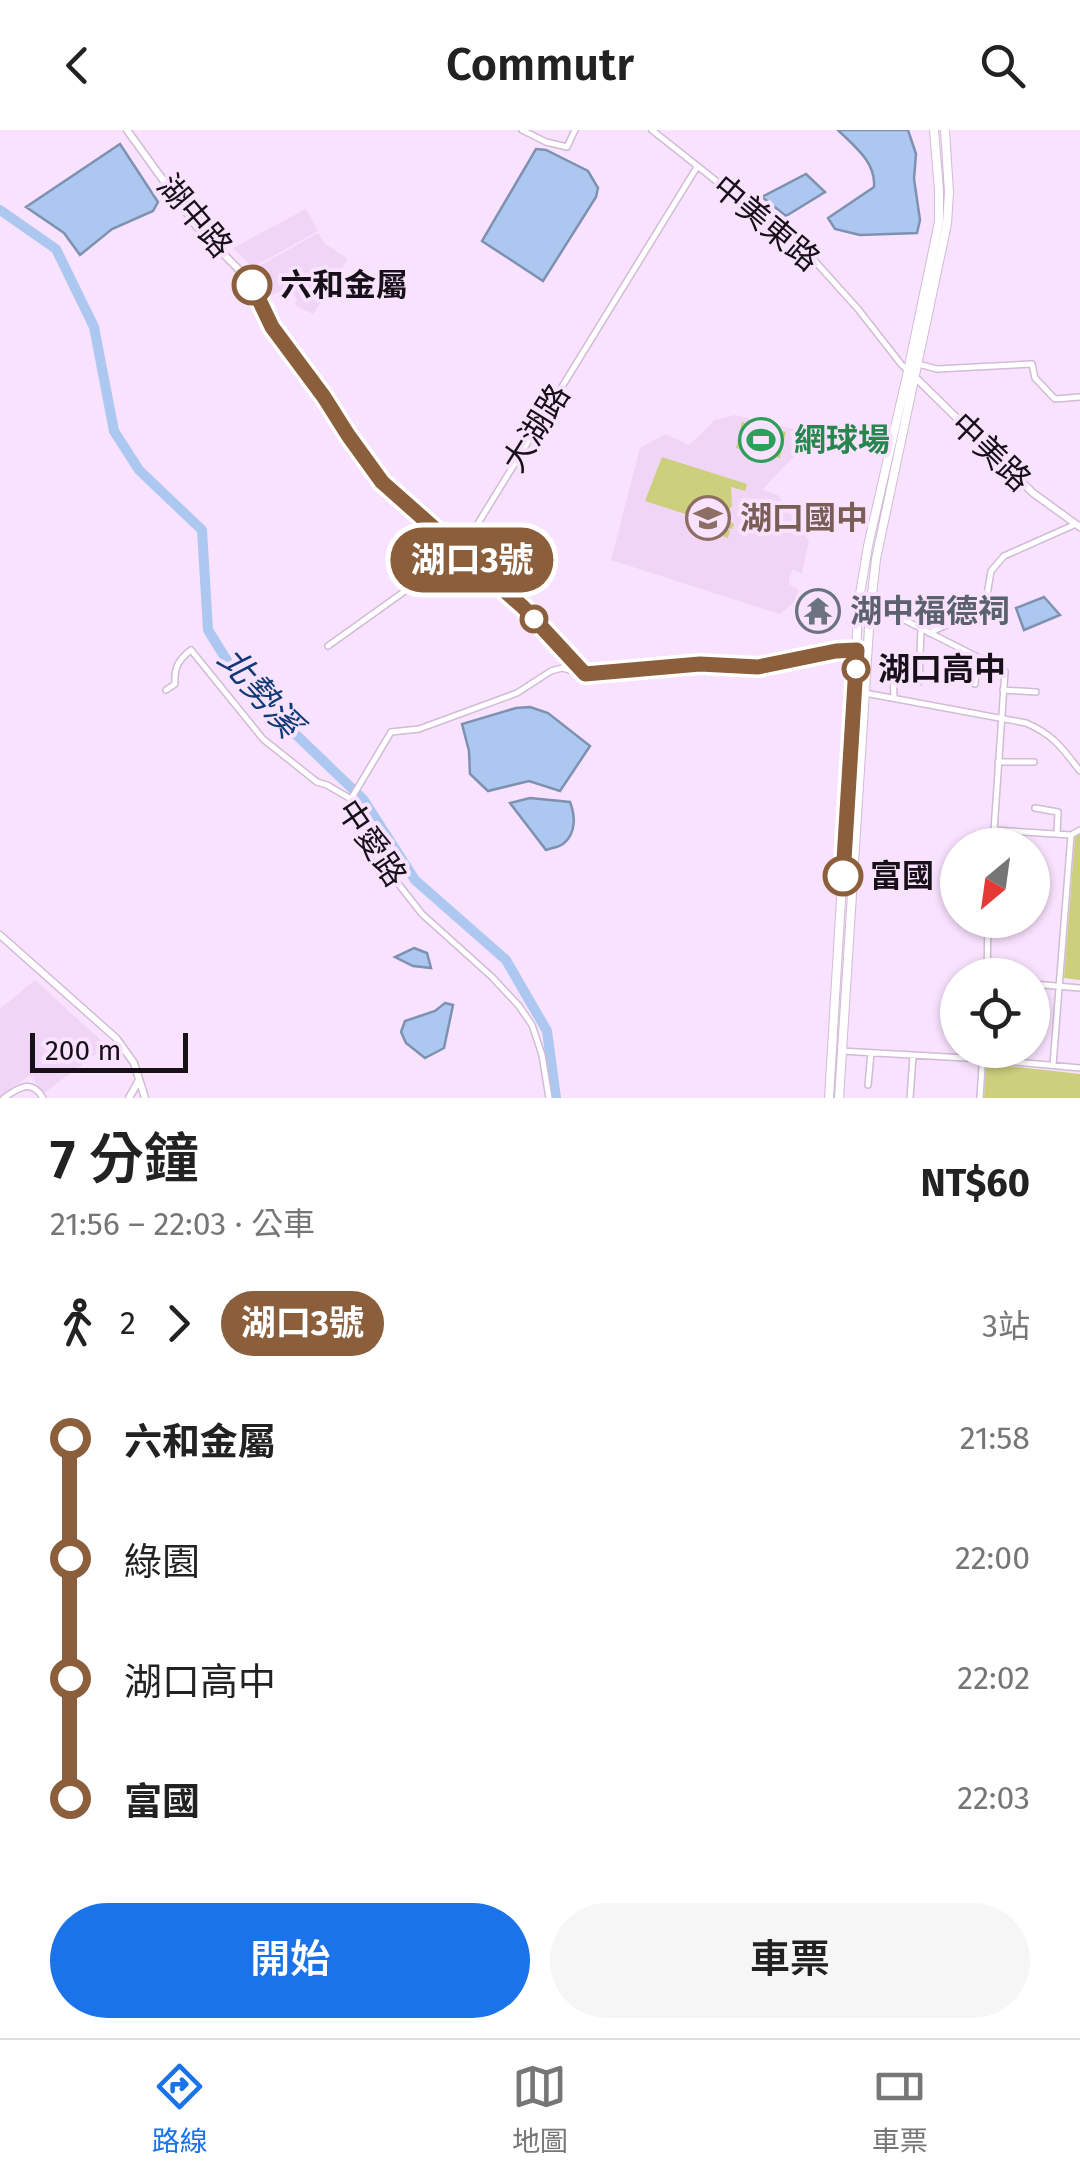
<!DOCTYPE html>
<html lang="zh-TW">
<head>
<meta charset="utf-8">
<style>
  :root { --surface:#fff; --page:#f6f6f6; --text:#222; --muted:#767676; --line:#e0e0e0; --accent:#1a73e8 }
  body { margin:0; font-family:"Fira Sans","Noto Sans TC",sans-serif; background:var(--page); color:var(--text); height:100vh; display:flex; flex-direction:column; font-size:38px; white-space:nowrap }
  * { box-sizing:border-box; margin:0 }
  p { font-size:32px; color:var(--muted) }
  .icon { flex:none; width:55px; height:55px; fill:none; stroke:currentColor; stroke-width:2; stroke-linecap:round; stroke-linejoin:round }
  .map { position:relative; height:968px; overflow:hidden }
  .panel { display:flex; flex-direction:column; background:var(--surface); flex:1 }
  .panel>* { flex:none }
  .badge { padding:0 20px; border-radius:32px; font-size:35px; line-height:65px }
  .needle { width:65px; rotate:209deg }
  .buttons { position:absolute; left:940px; top:698px; display:grid; gap:20px }
  .buttons a { display:grid; place-items:center; width:110px; height:110px; border-radius:50%; background:var(--surface); box-shadow:0 2px 8px #0004; font-size:50px }
  .scale { position:absolute; left:30px; bottom:25px; width:158px; box-sizing:border-box; padding-left:10px; border:5px solid #171019; border-top:0; font-size:28px; line-height:35px; white-space:nowrap; color:#171019; -webkit-text-stroke:8px #f9e2fe; paint-order:stroke }
  .map>.badge { position:absolute; translate:-50% -50%; box-shadow:0 0 0 5px #fff }
  .legs { display:flex; align-items:center; gap:15px; height:110px; padding:0 50px; font-size:32px }
  .legs p { margin-inline-start:auto }
  .headline { display:flex; align-items:center; justify-content:space-between; height:170px; padding:0 50px }
  h1 { font-size:55px; font-weight:600; line-height:75px }
  .primary-button { display:flex; gap:20px; margin-top:auto; padding:20px 50px }
  .primary-button a { flex:1; height:115px; border-radius:60px; background:var(--accent); color:#fff; font-size:40px; font-weight:600; line-height:115px; text-align:center }
  .primary-button a+a { background:var(--page); color:var(--text) }
  ul { padding:0 50px; list-style:none }
  li { display:flex; align-items:center; gap:35px; height:120px; font-size:38px }
  li i { display:grid; place-items:center; width:15px; height:100%; margin:0 12px; background:currentColor }
  li i::after { content:''; width:25px; height:25px; margin:-12px; border:8px solid; border-radius:50%; background:var(--surface) }
  li p { margin-inline-start:auto }
  li:first-child i { background:linear-gradient(#0000 50%,currentColor 0) }
  li:last-child i { background:linear-gradient(currentColor 50%,#0000 0) }
  header { display:flex; justify-content:space-between; align-items:center; height:130px; padding:0 50px; background:var(--surface); font-size:45px; font-weight:600 }
  .menu { display:flex; justify-content:space-around; align-items:center; height:140px; border-top:2px solid var(--line); background:var(--surface); font-size:28px; color:var(--muted) }
  .menu a { display:grid; justify-items:center; gap:5px }
  .menu .current { color:var(--accent) }
  .map>svg:first-child { display:block }
  .built { fill:#f0d5f6 }
  .green { fill:#cccf7c }
  .water { fill:#acc8f1; stroke:#7f91b0; stroke-width:2.5 }
  .lines { fill:none; stroke-linecap:round; stroke-linejoin:round }
  .river { stroke:#acc8f1; stroke-width:10 }
  .minor-casing { stroke:#d1bbd6; stroke-width:8 }
  .tertiary-casing { stroke:#d1bbd6; stroke-width:9 }
  .secondary-casing { stroke:#d1bbd6; stroke-width:10 }
  .minor { stroke:#fff; stroke-width:5 }
  .tertiary { stroke:#fff; stroke-width:6 }
  .secondary { stroke:#fff; stroke-width:8 }
  .line-1-casing { stroke:#fff; stroke-width:22 }
  .line-1 { stroke:#8b5e3c; stroke-width:15 }
  .stop-1-dot { fill:#fff; stroke:#8b5e3c; stroke-width:5 }
  .labels { text-anchor:middle; dominant-baseline:central; stroke-width:8; stroke-linejoin:round; paint-order:stroke }
  .street-label { font-size:32px; fill:#171019; stroke:#f9e2fe }
  .stop-label { font-size:32px; font-weight:bold; fill:#171019; stroke:#f9e2fe; text-anchor:start }
  .leisure-label { font-size:32px; font-weight:bold; fill:#27864d; stroke:#f9e2fe; text-anchor:start }
  .education-label { font-size:32px; font-weight:bold; fill:#785e54; stroke:#f9e2fe; text-anchor:start }
  .worship-label { font-size:32px; font-weight:bold; fill:#5b616d; stroke:#f9e2fe; text-anchor:start }
  .water-label { font-size:35px; font-style:italic; fill:#113b77; stroke:#f9e2fe }
</style>
</head>
<body>
<header><svg class="icon" aria-label="back" viewBox="0 0 24 24"><path d="M15 5l-7 7 7 7"/></svg>Commutr<svg class="icon" aria-label="search" viewBox="0 0 24 24"><circle cx="10" cy="10" r="6"/><path d="M15 15l6 6"/></svg></header>
<div class="map">
<svg width="1080" height="968" viewBox="0 0 1080 968">
  <rect width="100%" height="100%" fill="#f9e2fe"/>
  <path class="built" d="M306,79L318,101L253,137L233,118Z
    M318,103L325,114L348,129L313,184L295,175L297,170L290,160V158L266,167L254,139Z
    M735,285L815,304L762,360L778,365L809,411L802,444L793,439L789,448V454L799,460L793,473L780,484L611,430L640,318L666,304L689,315L715,290Z
    M35,850L107,916L44,963L30,945L0,966V879Z"/>
  <path class="green" d="M742,292L786,302L780,328L736,318Z
    M662,327L747,354L745,361L731,357L732,376L722,388L734,394L732,399L721,396L730,400L728,408L693,396L695,387L645,371Z
    M1080,704V850L1064,848L1075,707Z
    M992,934L1080,944V968H984L986,937Z"/>
  <path class="water" d="M838,0H908L916,24L914,49L920,90L917,103L860,105L835,99L828,88L874,57C876,32 855,17 838,0Z
    M120,14L158,72L153,81L112,99L80,125L64,103L26,77Z
    M536,19L546,20L588,41L598,58L596,67L543,151L482,111Z
    M806,44L825,62L786,86L762,67Z
    M1044,467L1060,485L1024,500L1016,478Z
    M530,577L548,583L590,616L560,661L529,651L488,661L470,644L469,621L462,594L516,578Z
    M530,668L570,672C575,685 577,703 563,714C559,717 552,718 546,720L510,673Z
    M414,818L427,823L431,838L413,836L395,827Z
    M445,873L453,875L444,918L425,928L406,913L401,902L405,891L435,881Z"/>
  <g class="lines">
    <path class="river" d="M0,80L56,119L94,197L114,301L139,340L202,400L208,500L239,550L363,669L415,750L506,830L547,901L556,968"/>
    <g class="minor-casing">
      <path id="minor" d="M522,0L546,12L567,17L575,0
        M652,0L744,73L795,109L858,179L901,234L908,241
        M918,234L937,239L1032,234L1035,248L1055,269L1080,267
        M871,473L1005,541L993,715
        M929,503L985,477L991,441L1004,426L1076,394
        M328,516L461,421L697,37
        M893,540L894,568
        M919,552L921,499
        M975,554L977,528
        M166,560L175,554C174,538 178,530 191,520L263,609L317,652L327,655L351,669L367,714L422,784L492,847L519,876L532,895L542,925L549,968
        M1003,560L1036,562
        M854,561L1026,593C1054,605 1062,618 1080,641
        M998,632H1034
        M351,669L391,602L419,599L517,563L551,541L562,538L581,543
        M1035,678L1058,682L1057,704
        M994,700L1071,705L1080,700
        M987,845L988,790
        M1032,854L1080,858
        M841,921L983,929L1080,938
        M1053,935L1071,705
        M868,955L871,923
        M4,968C19,957 32,949 43,968
        M910,968L913,926
        M980,968L983,920"/>
    </g>
    <g class="tertiary-casing">
      <path id="tertiary" d="M127,0L197,97L250,151L273,197L324,267L347,305L381,352L523,477L585,544L699,534L758,537L837,521L867,522
        M915,247L1033,363L1080,397
        M0,805L116,908L134,933L145,968
        M129,968L139,950"/>
    </g>
    <g class="secondary-casing">
      <path id="secondary" d="M829,968L859,470L868,416L908,241L939,92V60L934,0
        M839,968L870,483L876,429L947,94L949,62L945,0"/>
    </g>
    <use href="#minor" class="minor"/>
    <use href="#tertiary" class="tertiary"/>
    <use href="#secondary" class="secondary"/>
  </g>
  <g class="lines">
    <g class="line-1-casing">
      <path id="line-1" d="M252,155L272,197L324,267L348,305L382,352L523,477L585,544L700,534L758,537L836,521L857,520L843,746"/>
    </g>
    <use href="#line-1" class="line-1"/>
  </g>
  <defs>
    <g id="stadium-ring" transform="scale(2.25)"><circle r="9.5" fill="#f9e2fe" stroke="#2e9e5b" stroke-width="1.5"/><path d="M0-5a6.5 5 0 1 0 0 10a6.5 5 0 1 0 0-10ZM-3.5-1.8h7v3.6h-7Z" fill="#2e9e5b"/></g>
    <g id="school-ring" transform="scale(2.25)"><circle r="9.5" fill="#f9e2fe" stroke="#8d6e63" stroke-width="1.5"/><path d="M0-5L7-2L0 1L-7-2ZM-4 1L0 2.5L4 1V4Q0 6-4 4Z" fill="#8d6e63"/></g>
    <g id="temple-ring" transform="scale(2.25)"><circle r="9.5" fill="#f9e2fe" stroke="#6b7280" stroke-width="1.5"/><path d="M0-6L5-2H3V0L6.5 2.5H4V6H1.5V3h-3V6H-4V2.5H-6.5L-3 0V-2H-5Z" fill="#6b7280"/></g>
  </defs>
  <g fill-rule="evenodd">
    <use href="#stadium-ring" x="761" y="310"/>
    <use href="#school-ring" x="708" y="388"/>
    <use href="#temple-ring" x="818" y="481"/>
  </g>
  <g class="stop-1-dot">
    <circle cx="252" cy="155" r="18"/>
    <circle cx="534" cy="489" r="12"/>
    <circle cx="856" cy="539" r="12"/>
    <circle cx="843" cy="746" r="18"/>
  </g>
  <g class="labels">
    <g class="street-label">
      <text transform="translate(195 86) rotate(50)">湖中路</text>
      <text transform="translate(766 93) rotate(40)">中美東路</text>
      <text transform="translate(536 298) rotate(-58)">大湖路</text>
      <text transform="translate(991 322) rotate(44)">中美路</text>
      <text transform="translate(372 713) rotate(56)">中愛路</text>
    </g>
    <g class="stop-label">
      <text x="280" y="155">六和金屬</text>
      <text x="878" y="539">湖口高中</text>
      <text x="870" y="746">富國</text>
    </g>
    <g class="leisure-label">
      <text x="794" y="310">網球場</text>
    </g>
    <g class="education-label">
      <text x="740" y="388">湖口國中</text>
    </g>
    <g class="worship-label">
      <text x="850" y="481">湖中福德祠</text>
    </g>
    <g class="water-label">
      <text transform="translate(260 562) rotate(49)">北勢溪</text>
    </g>
  </g>
</svg>
<div class="buttons">
<a><svg class="needle" viewBox="-14 -14 28 28"><path d="M0-13l5 13h-10z" fill="#e53935"/><path d="M0 13l5-13h-10z" fill="#767676"/></svg></a>
<a><svg class="icon" aria-label="locate" viewBox="0 0 24 24"><circle cx="12" cy="12" r="6"/><path d="M12 2v4M12 18v4M2 12h4M18 12h4"/></svg></a>
</div>
<div class="scale">200 m</div>
<b class="badge" style="left:472px;top:430px;background:#8b5e3c;color:#fff">湖口3號</b>
</div>
<section class="panel">
<div class="headline"><div><h1>7 分鐘</h1><p>21:56 – 22:03 · 公車</p></div><b>NT$60</b></div>
<div class="legs"><svg class="icon" aria-label="walk" viewBox="0 0 24 24"><circle cx="13" cy="4" r="2"/><path d="M13 8l-2 6 4 7M11 14l-3 7M7 12l3-4h3l4 4"/></svg>2<svg class="icon" aria-label="forward" viewBox="0 0 24 24"><path d="M9 5l7 7-7 7"/></svg><b class="badge" style="background:#8b5e3c;color:#fff">湖口3號</b><p>3站</p></div>
<ul>
<li><i style="color:#8b5e3c"></i><b>六和金屬</b><p>21:58</p></li>
<li><i style="color:#8b5e3c"></i><span>綠園</span><p>22:00</p></li>
<li><i style="color:#8b5e3c"></i><span>湖口高中</span><p>22:02</p></li>
<li><i style="color:#8b5e3c"></i><b>富國</b><p>22:03</p></li>
</ul>
<div class="primary-button"><a>開始</a><a>車票</a></div>
</section>
<nav class="menu">
<a class="current"><svg class="icon" aria-label="directions" viewBox="0 0 24 24"><path d="M12 3l9 9-9 9-9-9zM9 14v-3h6M13 9l2 2-2 2"/></svg>路線</a>
<a><svg class="icon" aria-label="map" viewBox="0 0 24 24"><path d="M3 6l6-2 6 2 6-2v14l-6 2-6-2-6 2zM9 4v14M15 6v14"/></svg>地圖</a>
<a><svg class="icon" aria-label="tickets" viewBox="0 0 24 24"><path d="M3 7h18v10H3zM15 7v10"/></svg>車票</a>
</nav>
</body>
</html>
